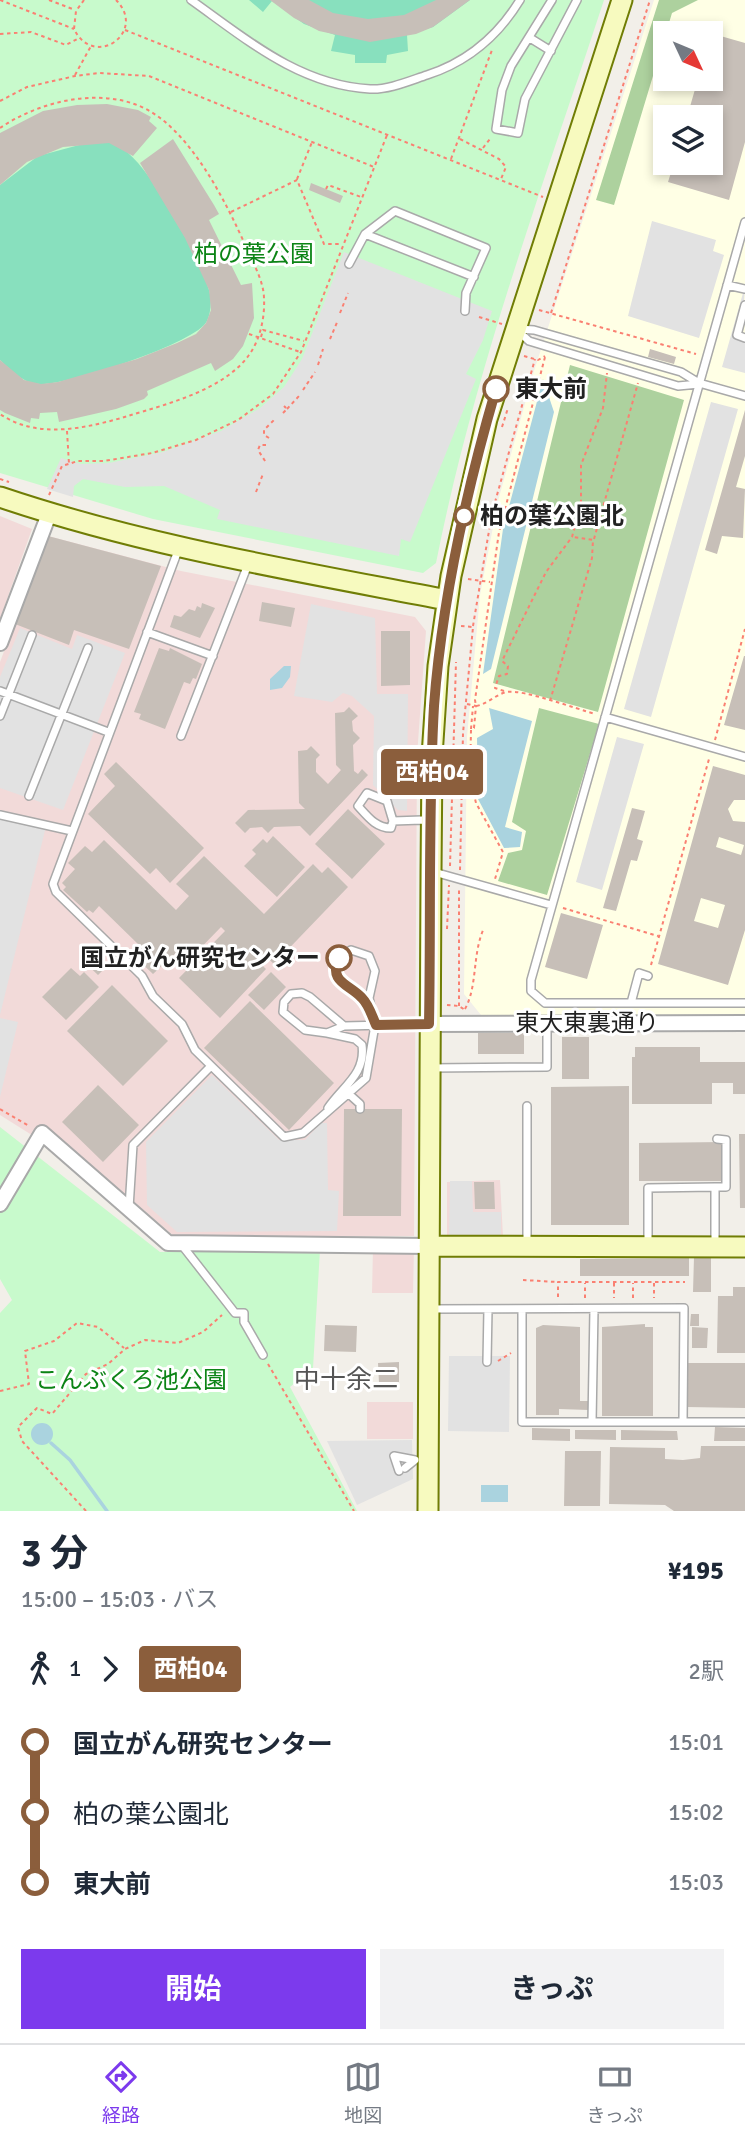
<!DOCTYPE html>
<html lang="ja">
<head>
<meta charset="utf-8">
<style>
  :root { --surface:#fff; --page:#f2f2f3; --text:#1f2937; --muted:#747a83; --line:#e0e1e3; --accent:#7c3aed }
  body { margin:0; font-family:Signika,"Noto Sans JP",sans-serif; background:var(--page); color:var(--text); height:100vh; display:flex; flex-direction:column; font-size:26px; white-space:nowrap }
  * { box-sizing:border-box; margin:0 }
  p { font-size:23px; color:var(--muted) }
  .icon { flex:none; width:38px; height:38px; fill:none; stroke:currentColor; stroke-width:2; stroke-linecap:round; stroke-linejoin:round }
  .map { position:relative; height:1511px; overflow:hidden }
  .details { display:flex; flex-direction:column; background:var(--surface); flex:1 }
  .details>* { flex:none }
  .badge { padding:0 14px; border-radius:5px; font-size:24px; line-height:46px }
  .needle { width:46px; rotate:134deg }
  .tools { position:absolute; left:653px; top:21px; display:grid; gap:14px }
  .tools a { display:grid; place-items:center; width:70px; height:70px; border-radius:0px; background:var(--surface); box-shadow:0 4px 10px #0003; font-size:35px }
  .map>.badge { position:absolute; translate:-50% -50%; box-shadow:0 0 0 4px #fff }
  .legs { display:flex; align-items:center; gap:10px; height:77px; padding:0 21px; font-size:23px }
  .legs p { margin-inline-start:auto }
  .head { display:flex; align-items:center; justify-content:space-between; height:119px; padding:0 21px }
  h1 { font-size:38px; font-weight:700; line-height:52px }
  .cta { display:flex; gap:14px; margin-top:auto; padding:14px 21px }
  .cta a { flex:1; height:80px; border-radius:0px; background:var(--accent); color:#fff; font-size:28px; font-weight:700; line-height:80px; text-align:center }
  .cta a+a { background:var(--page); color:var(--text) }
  ul { padding:0 21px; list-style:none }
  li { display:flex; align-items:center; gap:24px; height:70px; font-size:26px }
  li i { display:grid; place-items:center; width:10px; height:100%; margin:0 9px; background:currentColor }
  li i::after { content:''; width:18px; height:18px; margin:-9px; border:5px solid; border-radius:50%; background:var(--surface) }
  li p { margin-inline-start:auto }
  li:first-child i { background:linear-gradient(#0000 50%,currentColor 0) }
  li:last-child i { background:linear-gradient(currentColor 50%,#0000 0) }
  .tab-bar { display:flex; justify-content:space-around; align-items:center; height:98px; border-top:2px solid var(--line); background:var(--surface); font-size:19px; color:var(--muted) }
  .tab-bar a { display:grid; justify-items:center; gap:4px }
  .tab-bar .selected { color:var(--accent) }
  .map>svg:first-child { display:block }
  .commercial { fill:#f2dad9 }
  .education { fill:#ffffe5; fill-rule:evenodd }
  .forest { fill:#add19e }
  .park { fill:#c8facc }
  .pitch { fill:#88e0be }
  .parking { fill:#e2e2e2 }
  .water { fill:#aad3df }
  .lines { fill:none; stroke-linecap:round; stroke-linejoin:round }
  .stream { stroke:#aad3df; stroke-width:3.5 }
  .building { fill:#c7bfb8; fill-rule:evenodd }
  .lane-casing { stroke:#a9a9a9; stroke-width:10 }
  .street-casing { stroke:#a9a9a9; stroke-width:18 }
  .secondary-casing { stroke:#707d05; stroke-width:23 }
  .path { stroke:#fa8072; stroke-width:2; stroke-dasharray:3.5 3.5; stroke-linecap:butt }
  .lane { stroke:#fff; stroke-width:7 }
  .street { stroke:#fff; stroke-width:14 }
  .secondary { stroke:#f7fabf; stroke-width:19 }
  .line-1-casing { stroke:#fff; stroke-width:16 }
  .line-1 { stroke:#8b5e3c; stroke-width:10 }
  .stop-1-dot { fill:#fff; stroke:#8b5e3c; stroke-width:3.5 }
  .labels { text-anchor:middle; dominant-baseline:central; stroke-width:6; stroke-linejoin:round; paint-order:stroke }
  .park-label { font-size:24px; fill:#0c8416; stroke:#fff }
  .stop-label { font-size:24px; font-weight:bold; fill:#222; stroke:#fff; text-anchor:start }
  .street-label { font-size:24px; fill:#222; stroke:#fff }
  .neighbourhood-label { font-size:26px; fill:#555; stroke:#fff }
</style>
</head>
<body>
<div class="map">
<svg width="745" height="1511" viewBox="0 0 745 1511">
  <rect width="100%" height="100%" fill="#f2efe9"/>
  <path class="commercial" d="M0,516L32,529L0,619Z
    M48,536L181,571L415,617L426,631L417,756L414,1236L175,1237L45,1125L35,1137L0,1115V662Z
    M500,1180L503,1237H447V1182Z
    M373,1248H414L413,1293H372Z
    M367,1402H413V1439H367Z"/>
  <path class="education" d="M654,0H745V1016L481,1015L464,994L467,737L480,595L498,501L534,371ZM665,33H710V79H665ZM665,117H710V163H665Z"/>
  <path class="forest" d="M659,0H698L672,13L614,205L596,200Z
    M570,365L684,400L598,712L493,683Z
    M539,708L599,724L547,895L498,881L508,853L522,850L526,831L512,822Z"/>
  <path class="park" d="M0,0H604C543,186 474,371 436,563L423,573L153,519L0,473Z
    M0,1127L160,1252L320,1250L313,1368L290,1387L357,1511H0V1313L12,1300L0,1279Z"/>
  <path class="pitch" d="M249,0H470L433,27L407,35L408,51L387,55L386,63H355V55L331,51L335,35L304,24L272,1L263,12Z
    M83,144C94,143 109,140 119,146C150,164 199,255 209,290C212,300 211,312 207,321C197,343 65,386 40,384C22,383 12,371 0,360V185L38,156Z"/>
  <path class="parking" d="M652,221L716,240L713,251L724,255L699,338L628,316Z
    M344,252L492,311L483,340L466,374L476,379L410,542L401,539L399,556L217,519L220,510L164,486L125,487L83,479L74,486L73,497L47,489L61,458L81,464L109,463L163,452L221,431L260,408L284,387L302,359Z
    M745,286L742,334L745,335V373L722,367Z
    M711,402L738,409L651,717L624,709Z
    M311,604L375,618L377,694H408L407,811L398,810L373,785L374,716L352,696L343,693L332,702L294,696Z
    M20,628L72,649L77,635L125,653L63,810L0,788V677Z
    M617,737L644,744L602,890L576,882Z
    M0,811L47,822L0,1015Z
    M0,1018L18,1022L0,1097Z
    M212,1075L279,1140H305L321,1123H327L328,1190L339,1191L337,1231L177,1232L147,1205L146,1142Z
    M450,1181H472L473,1212H501V1237H449Z
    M449,1356H510L509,1432L448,1431Z
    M412,1440L413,1479L357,1505L327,1441Z"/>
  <path class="water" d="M543,379L554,412L491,669L483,674L503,529Z
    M284,666H291L290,677L282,688L270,690V679Z
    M489,708L532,721L505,827L522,832L520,847L504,848L478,799L477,738L493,729Z
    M31 1434a11 11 0 1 1 22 0a11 11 0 1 1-22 0Z
    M481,1485H508V1502H481Z"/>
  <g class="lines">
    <path class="stream" d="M51,1443L70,1460L107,1511"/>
  </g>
  <path class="building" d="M270,0H309L333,13L368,19L404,15L436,0H470L433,27L416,34L370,42L319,31L294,18Z
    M710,33L745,43V142L729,200L668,182L674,163H710V117H687L698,79H710Z
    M107,104L138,110L151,117L149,121L157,128L133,156L109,143L63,147L27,162L0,185V133L43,111L77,105Z
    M173,139L214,205L219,214L209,220L241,285L252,283L254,318L243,346L233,359L215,371L211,363L147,391L148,395L144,399L116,409L59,422L57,412L40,413L39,419L31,418L30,423L5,413L0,410V360L24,380L41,384L58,382L137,359L177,343L196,334L206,323L211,310L209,290L185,238L140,163Z
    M311,183L343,196L340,203L309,190Z
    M650,349L676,357L674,364L648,357Z
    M745,410V456L736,487L745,489L743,538L722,536L717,554L705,550Z
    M48,536L161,566L129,649L74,630L69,645L15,624Z
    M262,602L295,608L291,627L259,621Z
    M202,603L215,608L200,638L170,627L174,615L181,617L189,609L195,611L197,606L201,608Z
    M381,631H410V685L381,686Z
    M159,648L169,651L170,648L202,664L196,679L193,678L190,684L184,682L165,729L139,719L141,714L134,712Z
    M744,656H745V730L724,725Z
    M349,707L358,716L352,721L353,731L360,738L353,745L354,771L358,774L362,769L368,775L310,836L300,826L274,827L268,833L262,827L250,828L245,833L235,823L248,810L305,809L299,803L298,751L307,750L311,746L320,755L316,759V772L328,784L341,770L336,765L335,713L344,712Z
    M116,762L204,848L170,883L156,868L150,874L88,814L115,786L104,774Z
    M713,766L745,775V800H734L728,809L733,821L745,822V930L728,985L658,964ZM719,837L744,845L741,855L716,847ZM701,898L725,905L718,928L694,921Z
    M632,808L645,811L637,839L643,841L637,861L631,860L616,911L603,908Z
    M348,809L385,844L352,879L315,844Z
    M273,836L305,867L277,897L244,866L256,854L252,850L263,839L267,843Z
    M104,840L176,910L189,896L176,884L204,856L264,914L313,864L322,873L328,867L348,887L274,964L263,954L257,960L266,969L220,1018L179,978L225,931L221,927L187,962L177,952L153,974L135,957L140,946L99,906L93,913L89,910L87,912L63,890L66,887L62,883L75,869L68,863L85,846L92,852Z
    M561,913L603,925L587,979L545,967Z
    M89,949L107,966L98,975L80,958Z
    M71,968L80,976L84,972L99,987L66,1020L42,997Z
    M271,972L286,987L264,1010L248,995Z
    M112,985L168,1041L123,1086L67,1031Z
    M250,1001L334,1083L289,1130L204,1048Z
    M478,1033H524V1054H478Z
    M562,1037H589V1079H562Z
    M635,1047H700V1062H745V1094H733V1083H712V1104H632V1057H635Z
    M98,1085L139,1125L103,1162L62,1122Z
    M629,1086V1225H551V1087Z
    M344,1109H402L401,1216H343Z
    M739,1134H745V1208H740Z
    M723,1142V1181H639V1143Z
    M474,1182H494L495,1209H475Z
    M694,1257L711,1258V1292H693Z
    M689,1258V1276H580V1259Z
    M733,1287H745V1353H717L718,1296H733Z
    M691,1314H699V1326H690Z
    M645,1324V1327H653V1416H602V1327Z
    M325,1325L357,1326L356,1352L324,1351Z
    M543,1325L580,1327V1401H589V1410L559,1409V1415H536V1328Z
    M692,1327L708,1328L707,1348H692Z
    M399,1362V1382L379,1383L378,1363Z
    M688,1363H745V1408L687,1407Z
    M715,1427L745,1428V1441H714Z
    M532,1428L570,1429V1441L532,1440Z
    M575,1430H616V1440L575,1439Z
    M621,1430L677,1431L678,1440H621Z
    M701,1446H745V1511H674L665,1505L609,1504L610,1447L665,1448V1459L683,1460L700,1458Z
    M565,1451H601L600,1506H564Z"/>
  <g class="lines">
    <g class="lane-casing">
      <path id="lane" d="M191,0C246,39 299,85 370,89C388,90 409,81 427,75C467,62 498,36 520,0
        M552,0L511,66L502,90L496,129L518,133L525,99L577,0
        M530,38L551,51
        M745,222L531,980V991L545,1003H745
        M365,234L474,277
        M349,264L365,234L395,211L486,248L466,293L465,311
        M727,285L745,289
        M519,329L534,330L681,372L699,383L745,396
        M518,331L529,341L678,386L699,384
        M745,338L737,335L745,305
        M179,548L53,884L56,892L142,976L153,996L182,1024L195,1050L284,1137L303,1133L366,1078L375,1025L369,998L375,971L369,956L351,950L339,958L335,973L346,988L362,998L375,1025
        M147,632L213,656
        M0,691L108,732
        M0,716L32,635
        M605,717L745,757
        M181,736L249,562
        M367,793L387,801L393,821L391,828C376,828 368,817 358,806Z
        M29,796L88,648
        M0,815L72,831
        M393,821L422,820L431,824
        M434,872L551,905
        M631,1003L639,973L648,976
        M344,1026L310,997L302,993L291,994L284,1002L283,1012L305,1030L327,1033L344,1026L429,1024
        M327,1033L355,1039L362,1045C366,1074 343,1086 328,1108
        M430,1068L547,1067V1023
        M350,1095L360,1104V1109
        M527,1106V1245
        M715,1187H726V1140L717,1139
        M129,1208L133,1145L211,1066
        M181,1244L235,1313H244V1322L263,1355
        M648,1245V1188L715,1187V1246
        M429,1309L684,1308L683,1422H745
        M522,1309V1422H683
        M487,1362L488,1309
        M592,1422L594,1309
        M399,1471L394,1456L415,1460L405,1468"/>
    </g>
    <g class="street-casing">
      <path id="street" d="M0,643L49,514
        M429,1024L745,1023
        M0,1204L42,1133L168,1243L429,1246"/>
    </g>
    <g class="secondary-casing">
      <path id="secondary" d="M0,497C145,546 297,571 447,600
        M429,1246L745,1247
        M428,1511L431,872L432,756L438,666L451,576L487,419L622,0"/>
    </g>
    <path class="path" d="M0,0L74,29
      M49,0L75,10
      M84,0L76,11L74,29C94,70 148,32 116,0
      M125,30L543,197
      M0,34L31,32L66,45L79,38
      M75,75L91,46
      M0,101L27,87L75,76L99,73L149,76L374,167
      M0,128C37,103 93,88 137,105C188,124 226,202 247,249C254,265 264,282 264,299C265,317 260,340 249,355C224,390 167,404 128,416C87,428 38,440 0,414
      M460,139L499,159L506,167L501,179
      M483,148L490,139
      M451,159L492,50
      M297,179L312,142
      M326,189L328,185L361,197
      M231,212L297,180L324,244H341
      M539,310L696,354
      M340,313L348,293
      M551,313L650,0
      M479,317L502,324
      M249,334L300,352
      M261,337L263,330L304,341
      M330,339L338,320
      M524,356L538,360L545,356
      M545,357L499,532L475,700L476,706C488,704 496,694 507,692C523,689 577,709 595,714
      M318,365L323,349
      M303,390L315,372
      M287,409L299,396
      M283,413L287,409L284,406
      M502,427L508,408
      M67,431L69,464
      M269,438L264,435V430L276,418
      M266,445H260L258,450L267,464
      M0,479L9,482
      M256,492L263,474
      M49,495L62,466L78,461H104L152,453L196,440L238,420L273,394L301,352L387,135
      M594,539L638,383
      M468,579L490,582
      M473,626L492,513L535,359
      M504,691L495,688L499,676L507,674L508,666L502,661L546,572L572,537L581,504V465L603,408L607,373
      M550,701L592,558L593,540L573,537
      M467,704L476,706L474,728L471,730L470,778L476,803L503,852L495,879
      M471,729L473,706
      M715,740L745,629
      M450,866L456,662
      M460,870L463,733L473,627L460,626
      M563,908L658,936
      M447,929L449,885
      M651,965L709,759
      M447,1005L459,1006L465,1010
      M459,1006V889
      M465,1009C478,985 472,954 484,928
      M0,1109L29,1126
      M523,1280L557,1282
      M614,1283V1298
      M654,1283V1298
      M558,1297V1282H685
      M585,1298V1283
      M633,1298V1283
      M498,1361L511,1353
      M268,1364L354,1511
      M0,1391L29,1384L25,1351L54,1341L77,1323L98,1327L124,1348
      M86,1511L22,1441L18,1427L37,1408L52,1414L86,1374L108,1364L125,1349L145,1340L178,1343L203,1332L222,1315"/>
    <use href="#lane" class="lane"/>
    <use href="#street" class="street"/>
    <use href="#secondary" class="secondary"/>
  </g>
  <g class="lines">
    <g class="line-1-casing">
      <path id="line-1" d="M339,958C328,982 349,984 362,998C369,1005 372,1016 376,1025L429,1024C431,918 428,811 434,706C442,599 466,492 496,389"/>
    </g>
    <use href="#line-1" class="line-1"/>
  </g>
  <g class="stop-1-dot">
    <circle cx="496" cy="389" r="12"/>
    <circle cx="464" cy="516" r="9"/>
    <circle cx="339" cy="958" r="12"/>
  </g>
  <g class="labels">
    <g class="park-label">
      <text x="254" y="254">柏の葉公園</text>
      <text x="131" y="1380">こんぶくろ池公園</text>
    </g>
    <g class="stop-label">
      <text x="515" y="389">東大前</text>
      <text x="480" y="516">柏の葉公園北</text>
      <text x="320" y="958" text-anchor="end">国立がん研究センター</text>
    </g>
    <g class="street-label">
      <text x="587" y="1023">東大東裏通り</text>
    </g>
    <g class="neighbourhood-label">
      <text x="346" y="1380">中十余二</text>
    </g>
  </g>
</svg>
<div class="tools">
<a><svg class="needle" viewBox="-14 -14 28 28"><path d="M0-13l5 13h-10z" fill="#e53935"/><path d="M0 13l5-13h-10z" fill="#747a83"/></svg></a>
<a><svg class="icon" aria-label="layers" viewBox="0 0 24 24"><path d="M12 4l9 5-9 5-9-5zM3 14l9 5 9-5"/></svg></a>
</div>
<b class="badge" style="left:432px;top:772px;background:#8b5e3c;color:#fff">西柏04</b>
</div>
<section class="details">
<div class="head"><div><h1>3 分</h1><p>15:00 – 15:03 · バス</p></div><b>¥195</b></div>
<div class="legs"><svg class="icon" aria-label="walk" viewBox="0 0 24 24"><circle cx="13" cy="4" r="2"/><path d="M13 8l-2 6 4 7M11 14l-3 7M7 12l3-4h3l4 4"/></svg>1<svg class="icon" aria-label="forward" viewBox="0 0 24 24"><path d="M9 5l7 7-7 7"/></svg><b class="badge" style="background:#8b5e3c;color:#fff">西柏04</b><p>2駅</p></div>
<ul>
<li><i style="color:#8b5e3c"></i><b>国立がん研究センター</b><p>15:01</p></li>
<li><i style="color:#8b5e3c"></i><span>柏の葉公園北</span><p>15:02</p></li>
<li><i style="color:#8b5e3c"></i><b>東大前</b><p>15:03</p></li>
</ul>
<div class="cta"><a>開始</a><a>きっぷ</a></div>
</section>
<nav class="tab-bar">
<a class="selected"><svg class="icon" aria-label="directions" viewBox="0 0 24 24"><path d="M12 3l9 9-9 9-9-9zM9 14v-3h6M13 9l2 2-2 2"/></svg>経路</a>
<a><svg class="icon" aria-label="map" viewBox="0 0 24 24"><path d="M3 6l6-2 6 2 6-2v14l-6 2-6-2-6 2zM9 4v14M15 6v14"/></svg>地図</a>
<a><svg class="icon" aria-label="tickets" viewBox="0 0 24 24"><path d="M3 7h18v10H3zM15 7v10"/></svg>きっぷ</a>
</nav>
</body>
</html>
